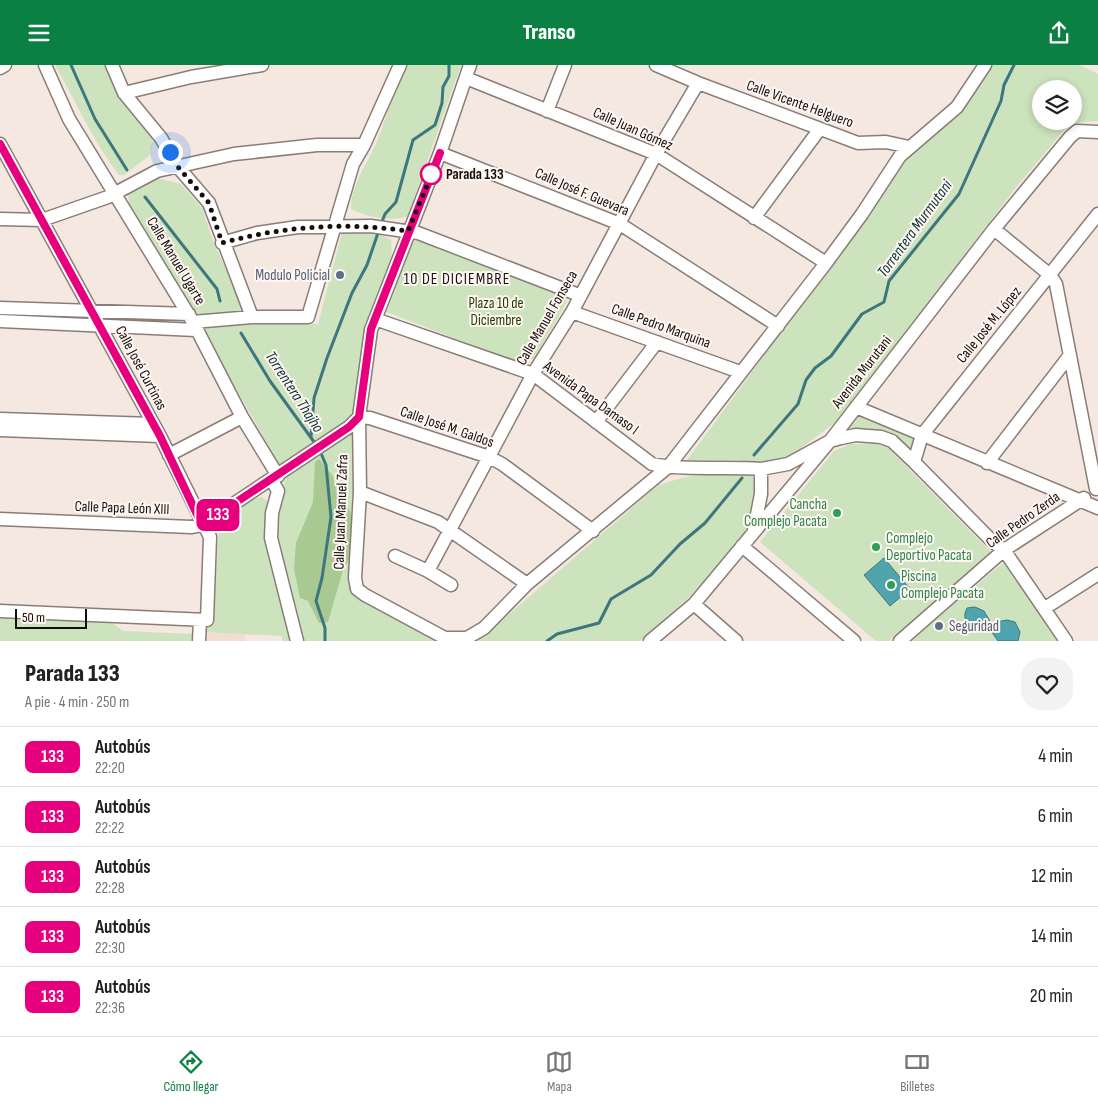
<!DOCTYPE html>
<html lang="es">
<head>
<meta charset="utf-8">
<style>
  :root { --surface:#fff; --page:#f2f2f2; --text:#222; --muted:#767676; --line:#e0e0e0; --accent:#0b8043 }
  body { margin:0; font-family:"Sofia Sans Condensed",sans-serif; background:var(--page); color:var(--text); height:100vh; display:flex; flex-direction:column; font-size:19px; white-space:nowrap }
  * { box-sizing:border-box; margin:0 }
  p { font-size:16px; color:var(--muted) }
  .icon { flex:none; width:28px; height:28px; fill:none; stroke:currentColor; stroke-width:2; stroke-linecap:round; stroke-linejoin:round }
  .map { position:relative; height:576px; overflow:hidden }
  .details { display:flex; flex-direction:column; background:var(--surface); flex:1 }
  .details>* { flex:none }
  .badge { padding:0 10px; border-radius:8px; font-size:18px; line-height:32px }
  .buttons { position:absolute; left:1032px; top:15px; display:grid; gap:10px }
  .buttons a { display:grid; place-items:center; width:50px; height:50px; border-radius:50%; background:var(--surface); box-shadow:0 2px 8px #0003; font-size:25px }
  .scale { position:absolute; left:15px; bottom:12px; width:72px; box-sizing:border-box; padding-left:5px; border:2px solid #140f0d; border-top:0; font-size:14px; line-height:18px; white-space:nowrap; color:#140f0d; -webkit-text-stroke:4px #fff6f2; paint-order:stroke }
  .you { position:absolute; width:25px; height:25px; margin:-12px; border:4px solid #fff; border-radius:50%; background:#1a73e8; box-shadow:0 0 0 8px #1a73e833 }
  .map>.badge { position:absolute; translate:-50% -50%; box-shadow:0 0 0 2px #fff }
  .round { display:grid; place-items:center; flex:none; width:52px; height:52px; border-radius:20px; background:var(--page) }
  .overview { display:flex; align-items:center; justify-content:space-between; height:85px; padding:0 25px }
  h1 { font-size:24px; font-weight:800; line-height:38px }
  ul { padding:0; list-style:none }
  li { display:flex; align-items:center; gap:15px; height:60px; padding:0 25px; border-top:1px solid var(--line) }
  li div { flex:1 }
  li b { display:block; font-size:19px }
  li em { font-style:normal }
  li .badge { min-width:55px; font-weight:700; text-align:center }
  header { display:flex; justify-content:space-between; align-items:center; height:65px; padding:0 25px; background:var(--accent); color:#fff; font-size:22px; font-weight:800 }
  .dock { display:flex; justify-content:space-around; align-items:center; height:70px; border-top:1px solid var(--line); background:var(--surface); font-size:14px; color:var(--muted) }
  .dock a { display:grid; justify-items:center; gap:2px }
  .dock .on { color:var(--accent) }
  .map>svg:first-child { display:block }
  .built { fill:#f2ddd2 }
  .green { fill:#cce3bd; fill-rule:evenodd }
  .forest { fill:#a8c991 }
  .water { fill:#4fa4ad; stroke:#3d777d }
  .lines { fill:none; stroke-linecap:round; stroke-linejoin:round }
  .stream { stroke:#3d777d; stroke-width:3 }
  .minor-casing { stroke:#897d77; stroke-width:15 }
  .minor { stroke:#fff; stroke-width:12 }
  .line-casing { stroke:#fff; stroke-width:11 }
  .line { stroke:#e6007e; stroke-width:8 }
  .walk { stroke:#140f0d; stroke-width:5; stroke-dasharray:0 9 }
  .stop-dot { fill:#fff; stroke:#e6007e; stroke-width:2.5 }
  .service-dot { fill:#5c6f8a; stroke:#fff6f2; stroke-width:2 }
  .leisure-dot { fill:#2e9e5b; stroke:#fff6f2; stroke-width:2 }
  .labels { text-anchor:middle; dominant-baseline:central; stroke-width:4; stroke-linejoin:round; paint-order:stroke }
  .street-label { font-size:15px; fill:#140f0d; stroke:#fff6f2 }
  .stop-label { font-size:15px; font-weight:bold; fill:#140f0d; stroke:#fff6f2; text-anchor:start }
  .service-label { font-size:15px; fill:#4e5e75; stroke:#fff6f2; text-anchor:end }
  .park-label { font-size:15px; fill:#1d3900; stroke:#fff6f2 }
  .leisure-label { font-size:15px; fill:#27864d; stroke:#fff6f2; text-anchor:start }
  .water-label { font-size:16px; font-style:italic; fill:#083337; stroke:#fff6f2 }
  .neighbourhood-label { font-size:16px; letter-spacing:1px; fill:#140f0d; stroke:#fff6f2 }
</style>
</head>
<body>
<header><svg class="icon" aria-label="menu" viewBox="0 0 24 24"><path d="M4 6h16M4 12h16M4 18h16"/></svg>Transo<svg class="icon" aria-label="share" viewBox="0 0 24 24"><path d="M12 15V3M7 8l5-5 5 5M5 13v7h14v-7"/></svg></header>
<div class="map">
<svg width="1098" height="576" viewBox="0 0 1098 576">
  <rect width="100%" height="100%" fill="#f5e8e1"/>
  <path class="built" d="M204,567L245,569V576H203Z"/>
  <path class="green" d="M55,0H105L121,33L151,69L153,78L149,91L124,110H119C93,76 76,37 55,0Z
    M408,0H461L408,151C393,157 365,152 351,144C351,122 365,102 374,83C387,56 392,24 408,0Z
    M990,0H1079L1098,9V56L1081,57L1065,64L1014,125L836,357L785,395L763,399L736,395H687L839,189L903,95L960,47ZM1041,24H1074V56H1041Z
    M157,113L181,119L202,143L214,179L246,247L195,250L129,139L128,128Z
    M343,164C360,165 377,166 391,175L392,193L365,263L354,347L349,354L280,401L202,264L249,256L318,259Z
    M422,175L564,230L567,237L534,294L520,296L507,294L387,247L410,181L415,176Z
    M859,348L916,373L911,385C890,365 879,362 850,364L848,362Z
    M357,363L354,527L439,576H301L274,470L277,446L285,415L297,401Z
    M850,379H876L887,382L991,487L889,576H876L760,477L834,386Z
    M753,407L754,426L747,464L733,485L688,533L640,576H472L485,570L655,423C683,408 720,408 753,407Z
    M262,432L268,437L265,468L293,576H282V571L204,567L213,558L219,459C227,448 247,434 262,432Z
    M1003,498L1009,500L1057,576H909Z
    M0,552L111,557L123,566L194,569V576H0Z"/>
  <path class="forest" d="M319,394L333,411L338,434L349,443L355,463L354,485L343,505L328,557L319,558L308,536L300,533L294,504L296,478L313,437L315,397Z"/>
  <path class="water" d="M884,493L910,524L890,541L864,510Z
    M975,542L984,546L991,558L1007,555L1015,557L1020,567L1018,576H998L991,566C979,563 958,561 967,543Z"/>
  <g class="lines">
    <path class="stream" d="M71,0L95,54L127,105
      M145,132L217,224L220,236
      M381,159L385,149L396,137L413,75L435,60L442,38L443,22L449,11V0
      M241,268L270,316L317,381
      M311,372L314,333L327,293L352,228L367,200L379,165
      M320,386L326,400L331,452L322,513L316,536L325,563V576
      M754,390L798,339L806,315L815,303L831,291L862,249L884,237L889,216L959,129L1001,36L1004,20L1014,0
      M547,576L557,569L599,558L611,534L651,510L680,479L705,458L742,413"/>
    <g class="minor-casing">
      <path id="minor" d="M45,0L69,54L193,257L242,352L278,411
        M112,0L124,28L161,73L178,102L209,138L252,252
        M470,0L440,88L371,265L359,352L360,427L355,513L357,524L365,530L445,573H467L484,563L527,519L668,402L826,198L862,149L900,91L957,42L985,0
        M656,0L698,18L858,78L886,77L909,82
        M0,3L5,0
        M466,13L656,89L826,198
        M124,28L191,12L262,0
        M547,46L565,0
        M0,79L160,371L210,472L207,555L0,546
        M440,88L620,159L778,261
        M754,153L819,65
        M0,154L42,155L108,132L157,106L234,89L317,80H364
        M994,164L1050,210L1056,219L1096,424
        M222,178L257,168L298,162L371,161L418,168L579,230
        M0,243L189,249
        M572,247L740,307
        M375,254L533,309L652,399C688,406 725,401 761,404
        M0,256L196,265
        M193,257L252,252H308L353,99L364,80L400,0
        M856,342L1098,443
        M359,352L370,353L489,392L502,399L593,466
        M0,354L152,359
        M596,357L657,277
        M0,365L160,371
        M169,390L242,352
        M914,397L922,370L1098,149
        M987,398L1070,290
        M271,414L278,426L272,448L271,473L297,576
        M360,427L438,457L527,519
        M0,454L191,462L202,460L349,362L359,352
        M754,465L761,429V404L788,399L830,376L841,373L856,370L881,372L892,376L914,397L993,477L1004,485L1066,576
        M742,481L854,576
        M395,491L428,506L451,520
        M428,506L533,309L572,247L656,89L698,18
        M694,539L736,576
        M1045,543L1098,509
        M199,576L200,555
        M650,576L694,539L830,376L994,164L1070,72L1077,66L1098,67
        M900,576L1004,485L1084,433"/>
    </g>
    <use href="#minor" class="minor"/>
  </g>
  <g class="lines">
    <g class="line-casing">
      <path id="line" d="M0,79L160,371L202,460L349,362L359,352L371,264L440,88"/>
    </g>
    <use href="#line" class="line"/>
    <path class="walk" d="M170,87L178,102L209,138L222,178C284,161 345,157 408,166L434,104L431,109"/>
  </g>
  <circle class="stop-dot" cx="431" cy="109" r="10"/>
  <g class="service-dot">
    <circle cx="340" cy="210" r="5"/>
    <circle cx="939" cy="561" r="5"/>
  </g>
  <g class="leisure-dot">
    <circle cx="837" cy="448" r="5"/>
    <circle cx="876" cy="482" r="5"/>
    <circle cx="891" cy="520" r="5"/>
  </g>
  <g class="labels">
    <g class="street-label">
      <text transform="translate(800 39) rotate(20)">Calle Vicente Helguero</text>
      <text transform="translate(633 64) rotate(24)">Calle Juan Gómez</text>
      <text transform="translate(582 127) rotate(23)">Calle José F. Guevara</text>
      <text transform="translate(176 196) rotate(59)">Calle Manuel Ugarte</text>
      <text transform="translate(547 253) rotate(-60)">Calle Manuel Fonseca</text>
      <text transform="translate(989 260) rotate(-51)">Calle José M. López</text>
      <text transform="translate(661 261) rotate(20)">Calle Pedro Marquina</text>
      <text transform="translate(141 303) rotate(62)">Calle José Curtinas</text>
      <text transform="translate(862 307) rotate(-52)">Avenida Murutani</text>
      <text transform="translate(591 333) rotate(36)">Avenida Papa Damaso I</text>
      <text transform="translate(447 362) rotate(19)">Calle José M. Galdos</text>
      <text transform="translate(122 443) rotate(2)">Calle Papa León XIII</text>
      <text transform="translate(341 447) rotate(-88)">Calle Juan Manuel Zafra</text>
      <text transform="translate(1023 455) rotate(-35)">Calle Pedro Zerda</text>
    </g>
    <g class="stop-label">
      <text x="446" y="109">Parada 133</text>
    </g>
    <g class="service-label">
      <text x="330" y="210">Modulo Policial</text>
      <text x="949" y="561" text-anchor="start">Seguridad</text>
    </g>
    <g class="park-label">
      <text x="496" y="238">Plaza 10 de<tspan x="496" dy="17">Diciembre</tspan></text>
    </g>
    <g class="leisure-label">
      <text x="827" y="439" text-anchor="end">Cancha<tspan x="827" dy="17">Complejo Pacata</tspan></text>
      <text x="886" y="473">Complejo<tspan x="886" dy="17">Deportivo Pacata</tspan></text>
      <text x="901" y="511">Piscina<tspan x="901" dy="17">Complejo Pacata</tspan></text>
    </g>
    <g class="water-label">
      <text transform="translate(915 164) rotate(-54)">Torrentera Murmutani</text>
      <text transform="translate(294 327) rotate(57)">Torrentera Thajho</text>
    </g>
    <g class="neighbourhood-label">
      <text x="457" y="214">10 DE DICIEMBRE</text>
    </g>
  </g>
</svg>
<div class="buttons">
<a><svg class="icon" aria-label="layers" viewBox="0 0 24 24"><path d="M12 4l9 5-9 5-9-5zM3 14l9 5 9-5"/></svg></a>
</div>
<div class="scale">50 m</div>
<div class="you" style="left:170px;top:87px"></div>
<b class="badge" style="left:218px;top:450px;background:#e6007e;color:#fff">133</b>
</div>
<section class="details">
<div class="overview"><div><h1>Parada 133</h1><p>A pie · 4 min · 250 m</p></div><a class="round"><svg class="icon" aria-label="heart" viewBox="0 0 24 24"><path d="M12 20l-8-8c-3-5 5-10 8-4 3-6 11-1 8 4z"/></svg></a></div>
<ul>
<li><span class="badge" style="background:#e6007e;color:#fff">133</span><div><b>Autobús</b><p>22:20</p></div><em>4 min</em></li>
<li><span class="badge" style="background:#e6007e;color:#fff">133</span><div><b>Autobús</b><p>22:22</p></div><em>6 min</em></li>
<li><span class="badge" style="background:#e6007e;color:#fff">133</span><div><b>Autobús</b><p>22:28</p></div><em>12 min</em></li>
<li><span class="badge" style="background:#e6007e;color:#fff">133</span><div><b>Autobús</b><p>22:30</p></div><em>14 min</em></li>
<li><span class="badge" style="background:#e6007e;color:#fff">133</span><div><b>Autobús</b><p>22:36</p></div><em>20 min</em></li>
</ul>
</section>
<nav class="dock">
<a class="on"><svg class="icon" aria-label="directions" viewBox="0 0 24 24"><path d="M12 3l9 9-9 9-9-9zM9 14v-3h6M13 9l2 2-2 2"/></svg>Cómo llegar</a>
<a><svg class="icon" aria-label="map" viewBox="0 0 24 24"><path d="M3 6l6-2 6 2 6-2v14l-6 2-6-2-6 2zM9 4v14M15 6v14"/></svg>Mapa</a>
<a><svg class="icon" aria-label="tickets" viewBox="0 0 24 24"><path d="M3 7h18v10H3zM15 7v10"/></svg>Billetes</a>
</nav>
</body>
</html>
